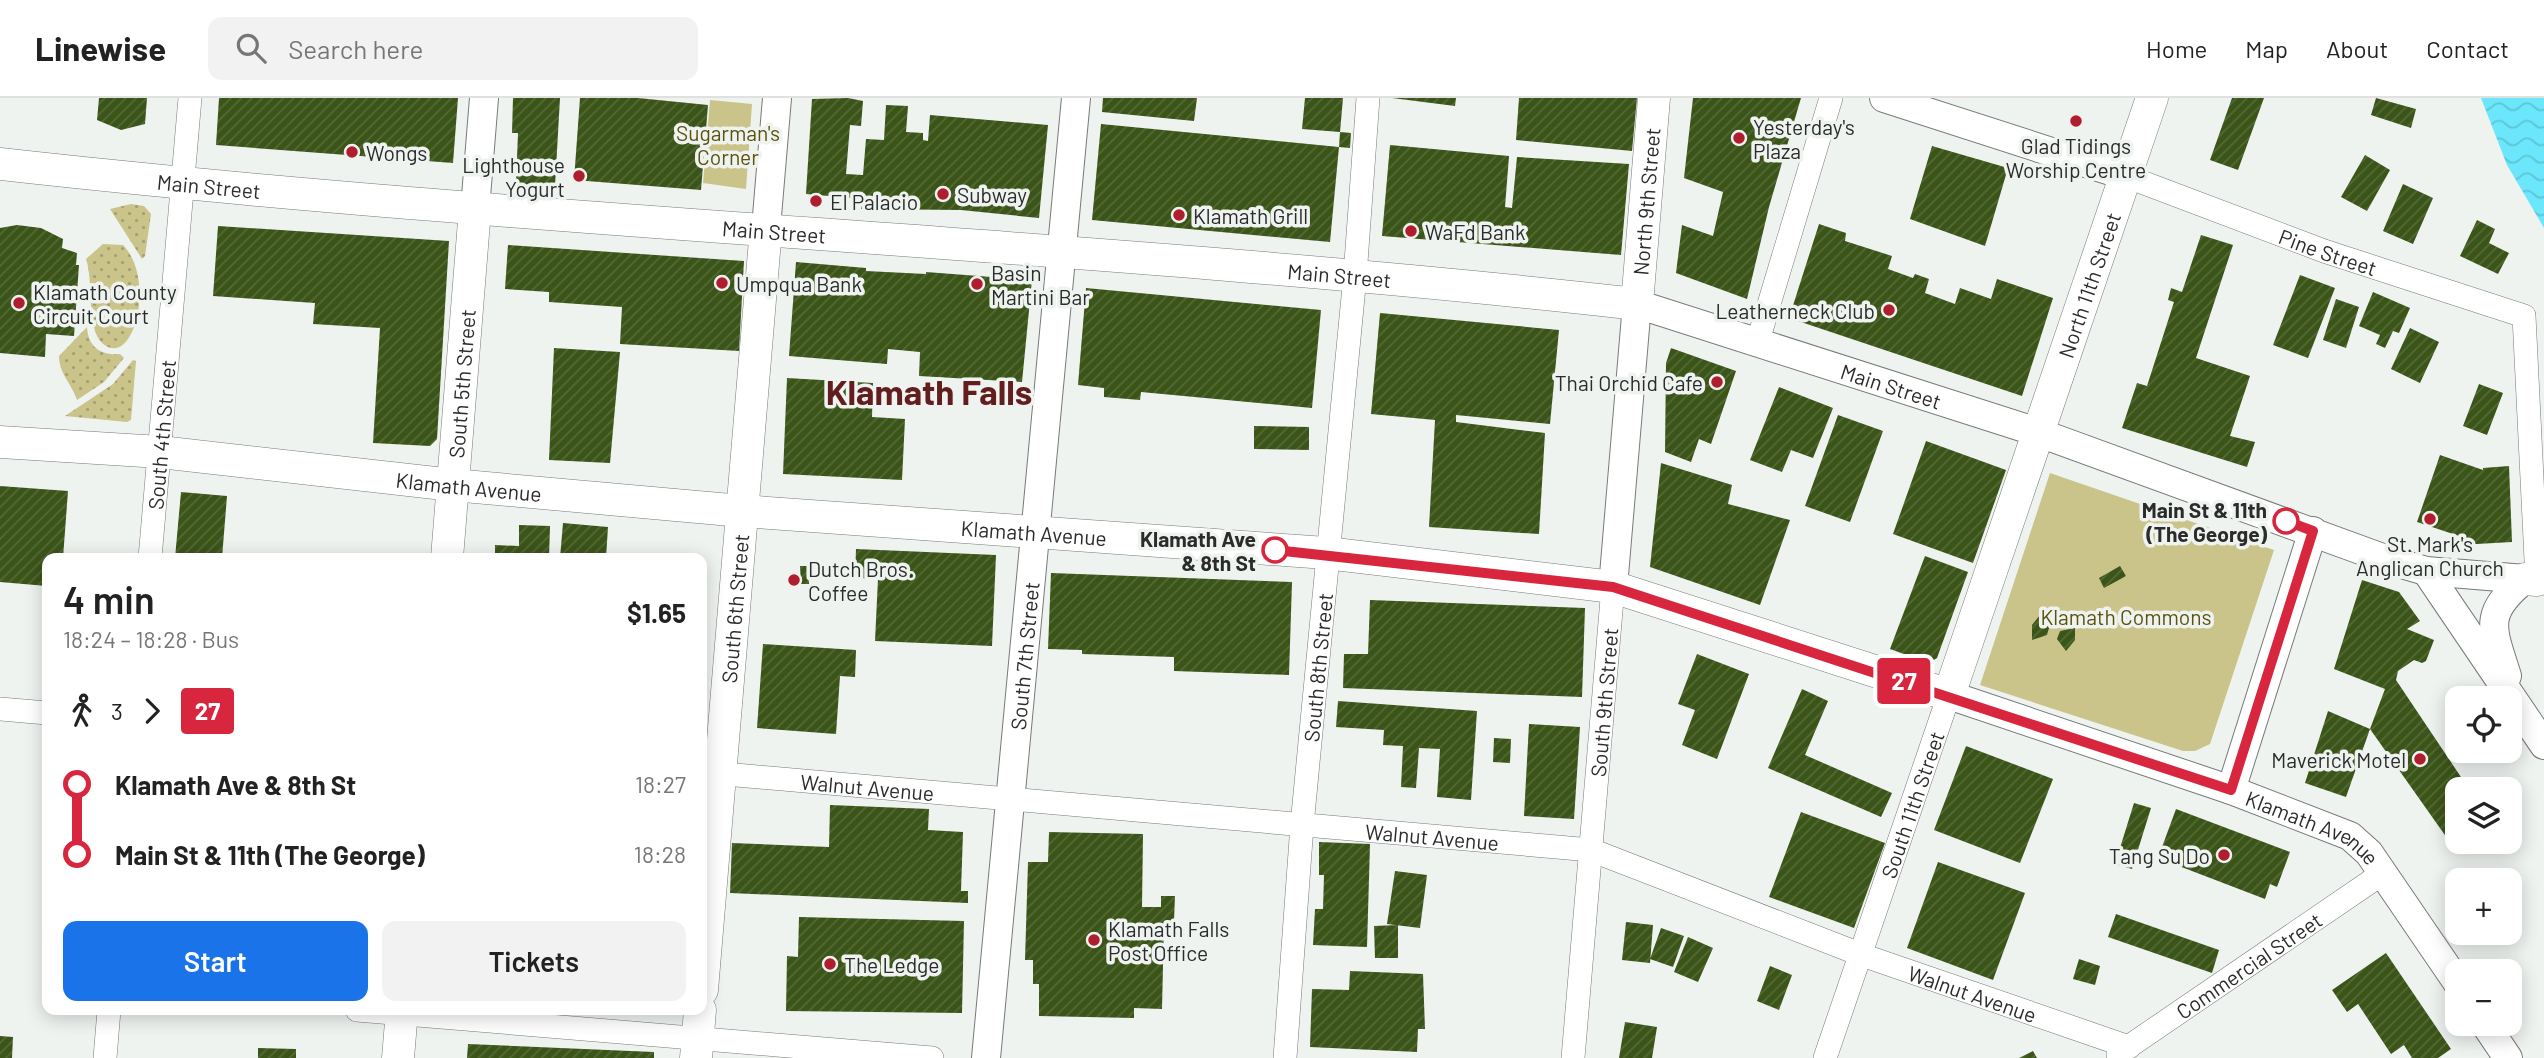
<!DOCTYPE html>
<html lang="en">
<head>
<meta charset="utf-8">
<style>
  :root { --surface:#fff; --page:#f2f2f2; --text:#222; --muted:#767676; --line:#e0e0e0; --accent:#1a73e8 }
  body { margin:0; font-family:Barlow,sans-serif; background:var(--page); color:var(--text); height:100vh; display:flex; flex-direction:column; font-size:26px; white-space:nowrap }
  * { box-sizing:border-box; margin:0 }
  p { font-size:23px; color:var(--muted) }
  .icon { flex:none; width:38px; height:38px; fill:none; stroke:currentColor; stroke-width:2; stroke-linecap:round; stroke-linejoin:round }
  .map { position:relative; flex:1; overflow:hidden }
  .sheet { position:absolute; left:42px; top:455px; width:665px; height:462px; display:flex; flex-direction:column; background:var(--surface); border-radius:14px; box-shadow:0 4px 18px #0003 }
  .sheet>* { flex:none }
  .badge { padding:0 14px; border-radius:5px; font-size:24px; line-height:46px }
  .controls { position:absolute; left:2445px; top:588px; display:grid; gap:14px }
  .controls a { display:grid; place-items:center; width:77px; height:77px; border-radius:14px; background:var(--surface); box-shadow:0 4px 18px #0003; font-size:35px }
  .map>.badge { position:absolute; translate:-50% -50%; box-shadow:0 0 0 4px #fff }
  .legs { display:flex; align-items:center; gap:10px; height:77px; padding:0 21px; font-size:23px }
  .legs p { margin-inline-start:auto }
  .summary { display:flex; align-items:center; justify-content:space-between; height:119px; padding:0 21px }
  h1 { font-size:38px; font-weight:600; line-height:52px }
  .button { display:flex; gap:14px; margin-top:auto; padding:14px 21px }
  .button a { flex:1; height:80px; border-radius:14px; background:var(--accent); color:#fff; font-size:28px; font-weight:600; line-height:80px; text-align:center }
  .button a+a { background:var(--page); color:var(--text) }
  ul { padding:0 21px; list-style:none }
  li { display:flex; align-items:center; gap:24px; height:70px; font-size:26px }
  li i { display:grid; place-items:center; width:10px; height:100%; margin:0 9px; background:currentColor }
  li i::after { content:''; width:18px; height:18px; margin:-9px; border:5px solid; border-radius:50%; background:var(--surface) }
  li p { margin-inline-start:auto }
  li:first-child i { background:linear-gradient(#0000 50%,currentColor 0) }
  li:last-child i { background:linear-gradient(currentColor 50%,#0000 0) }
  header { display:flex; align-items:center; gap:42px; box-sizing:border-box; height:98px; padding:0 35px; background:var(--surface); border-bottom:2px solid var(--line) }
  header strong { font-size:33px }
  nav { display:flex; gap:38px; margin-inline-start:auto; font-size:24px }
  .search { width:490px; height:63px; background:var(--page); display:flex; align-items:center; gap:18px; box-sizing:border-box; padding:0 24px; border-radius:14px; color:var(--muted); font-size:26px }
  .map>svg:first-child { display:block }
  .grass { fill:url(#grass-dots) }
  .green { fill:#cac38a }
  .water { fill:url(#water-waves) }
  .building { fill:url(#building-hatch) }
  .lines { fill:none; stroke-linecap:round; stroke-linejoin:round }
  .minor-casing { stroke:#777a78; stroke-width:24 }
  .tertiary-casing { stroke:#777a78; stroke-width:30 }
  .secondary-casing { stroke:#777a78; stroke-width:33 }
  .minor { stroke:#fff; stroke-width:23 }
  .tertiary { stroke:#fff; stroke-width:28 }
  .secondary { stroke:#fff; stroke-width:32 }
  .line-1-casing { stroke:#fff; stroke-width:16 }
  .line-1 { stroke:#d7263d; stroke-width:10 }
  .poi-dot { fill:#b01d2e; stroke:#eff3f0; stroke-width:2.5 }
  .stop-1-dot { fill:#fff; stroke:#d7263d; stroke-width:3.5 }
  .labels { text-anchor:middle; dominant-baseline:central; stroke-width:7; stroke-linejoin:round; paint-order:stroke }
  .poi-label { font-size:21px; fill:#2a2b2a; stroke:#eff3f0; text-anchor:start }
  .park-label { font-size:21px; fill:#5b530d; stroke:#eff3f0 }
  .street-label { font-size:21px; fill:#2a2b2a; stroke:#eff3f0 }
  .stop-label { font-size:21px; font-weight:bold; fill:#2a2b2a; stroke:#eff3f0; text-anchor:end }
  .town-label { font-size:35px; font-weight:bold; fill:#621d1f; stroke:#eff3f0 }
</style>
</head>
<body>
<header>
<strong>Linewise</strong>
<div class="search"><svg class="icon" aria-label="search" viewBox="0 0 24 24"><circle cx="10" cy="10" r="6"/><path d="M15 15l6 6"/></svg>Search here</div>
<nav><a>Home</a><a>Map</a><a>About</a><a>Contact</a></nav>
</header>
<div class="map">
<svg width="2544" height="960" viewBox="0 0 2544 960">
  <defs>
    <pattern id="grass-dots" width="8" height="8" patternUnits="userSpaceOnUse" patternTransform="scale(1.75)"><rect width="8" height="8" fill="#cac38a"/><path d="M2 2h.1M6 6h.1" fill="none" stroke="#a49f71" stroke-width="1.8" stroke-linecap="round"/></pattern>
    <pattern id="water-waves" width="16" height="10" patternUnits="userSpaceOnUse" patternTransform="scale(1.75)"><rect width="16" height="10" fill="#6be6fa"/><path d="M0 5q4-4 8 0t8 0" fill="none" stroke="#5dc5d6"/></pattern>
    <pattern id="building-hatch" width="6" height="6" patternUnits="userSpaceOnUse" patternTransform="scale(1.75)"><rect width="6" height="6" fill="#3b5418"/><path d="M-1 1l2-2M0 6l6-6M5 7l2-2" fill="none" stroke="#556939"/></pattern>
  </defs>
  <rect width="100%" height="100%" fill="#eff3f0"/>
  <path class="grass" d="M131,106L144,108L151,116L145,158L142,161L110,111Z
    M103,146L123,147C157,182 133,273 102,245C86,229 94,184 86,161Z
    M87,229C88,249 101,258 120,256L124,260L104,284L77,302C72,286 59,276 59,258Z
    M133,262L136,263L131,322L127,324L65,318L113,286Z"/>
  <path class="green" d="M710,2L752,6L746,91L703,85Z
    M2050,375L2274,452L2210,646L2195,653H2183L1980,587Z"/>
  <path class="water" d="M2481,0H2544V130L2507,67Z"/>
  <path class="building" d="M99,0H147L145,26L121,32L97,22Z
    M219,0H458L453,65L216,47Z
    M513,0H560L555,88L516,86L518,35H512Z
    M580,0H638L708,7L701,92L574,82Z
    M848,0L863,3L861,28L850,27L846,76L863,77L866,41L884,42L886,7L908,8L906,34L923,35V42L928,43L930,17L1048,27L1039,120L961,112L861,111L862,101L806,96L812,1Z
    M1103,0H1197L1194,23L1102,14Z
    M1305,0H1343L1340,34L1302,31Z
    M1392,0H1456L1455,8Z
    M1519,0H1637L1632,53L1516,42Z
    M1693,0H1801L1769,109L1747,201L1676,175L1682,127L1713,138L1723,94L1684,80Z
    M2232,0H2264L2238,72L2210,62Z
    M2376,0L2416,11L2411,30L2371,17Z
    M1101,26L1339,49L1330,144L1092,122Z
    M1340,34L1351,35L1350,50L1339,49Z
    M1390,47L1509,58L1505,109L1512,110L1517,59L1629,66L1621,157L1382,138Z
    M1932,48L2008,70L1985,148L1910,121Z
    M2365,57L2390,72L2367,113L2341,99Z
    M2403,86L2433,100L2413,146L2383,133Z
    M2477,122L2495,131L2489,145L2509,155L2498,176L2460,158Z
    M1819,126L1846,135L1845,143L1892,158L1888,171L1913,180L1915,176L1929,181L1925,195L1955,206L1960,190L1991,201L1997,181L2053,200L2022,298L1789,220Z
    M17,127L41,130L63,141L62,150L77,155L76,167H79L74,238L46,236L45,259L0,255V130Z
    M218,128L449,143L437,341L430,348L373,345L380,230L313,226L315,205L213,198Z
    M2201,137L2233,147L2196,260L2250,278L2230,338L2255,344L2247,369L2122,330L2137,285L2147,288L2174,204L2168,202L2171,190L2182,194Z
    M508,147L744,163L739,253L620,246L622,209L549,204V194L505,191Z
    M796,164L866,170V173L926,176V174L1032,182L1022,284L919,278L920,254L888,251L887,266L789,258Z
    M2300,177L2335,190L2308,260L2273,247Z
    M1086,190L1321,212L1312,310L1141,294L1140,302L1104,299V290L1078,287Z
    M2373,194L2410,210L2399,235L2393,233L2385,250L2376,246L2380,237L2359,228Z
    M2336,201L2359,209L2346,250L2323,242Z
    M1380,215L1559,232L1550,326L1456,317V324L1545,335L1539,436L1429,429L1435,322L1371,316Z
    M2410,230L2439,244L2420,285L2391,271Z
    M554,250L620,254L610,365L549,362Z
    M1671,250L1736,273L1711,346L1699,341L1691,364L1665,354L1666,265Z
    M787,280L873,285L872,319L905,321L902,382L783,376Z
    M2479,286L2503,295L2487,337L2463,328Z
    M1779,289L1833,310L1813,360L1791,352L1782,374L1750,362Z
    M1838,317L1883,333L1850,424L1805,408Z
    M1254,328L1309,329V352L1254,351Z
    M1926,343L2006,372L1973,465L1893,436Z
    M2440,357L2483,372V370L2509,368L2512,444L2459,447L2462,439L2417,424Z
    M1661,365L1732,387L1728,406L1790,422L1760,507L1650,469Z
    M0,388L68,393L63,460H47V488L0,484Z
    M181,394L227,398L222,460H175Z
    M563,425L608,429L606,460H560Z
    M519,427L550,428L549,460H495V447L519,448Z
    M856,451L996,457L992,548L875,543L878,481L855,480Z
    M1925,458L1968,474L1937,560L1929,565L1890,551Z
    M800,468H808L809,486H801Z
    M2120,468L2126,478L2104,490L2099,480Z
    M1051,475L1292,484L1289,577L1174,573V559L1082,556V552L1048,551Z
    M2362,482L2399,494L2420,523L2407,531L2434,542L2426,563L2422,565L2414,562L2398,573L2396,582L2469,691H2457V733L2447,740L2370,631L2385,591L2334,571Z
    M1370,502L1585,510L1582,599L1343,590L1344,556H1368Z
    M2040,517L2049,530L2047,537L2032,542V527Z
    M2075,530V542L2066,553L2057,541L2060,533Z
    M763,546L856,552L855,579L840,578L836,636L757,630Z
    M1697,556L1749,576L1717,661L1682,647L1695,612L1678,606Z
    M1802,591L1828,603L1805,657L1892,695L1881,719L1768,670Z
    M1338,603L1477,613L1471,702L1437,699L1440,651L1419,650L1416,690L1401,689L1403,648L1383,647L1384,632L1336,629Z
    M2328,613L2370,631L2346,699L2305,685Z
    M1529,626L1580,629L1574,721L1524,718Z
    M1494,640L1511,641L1510,665L1493,664Z
    M1966,648L2053,681L2020,765L1934,732Z
    M2134,705L2151,710L2132,771L2115,766Z
    M830,707L929,711L928,732L963,734L961,793H968V805L730,795L732,745L829,749Z
    M2176,711L2290,754L2277,789L2270,786L2265,801L2158,760Z
    M1801,714L1885,745L1854,830L1769,799Z
    M1049,734L1143,736L1142,809H1161V798H1175L1174,823H1164L1162,911L1134,910V920L1039,918V886H1033V862H1025L1028,764H1048Z
    M1319,744L1370,746L1367,849L1313,847L1315,811H1323L1324,777H1319Z
    M1938,764L2025,795L1993,882L1907,850Z
    M1395,773L1427,777L1420,830L1387,826Z
    M2116,816L2219,852L2212,875L2108,839Z
    M799,819L964,823L962,915L786,913L787,858L798,859Z
    M1626,824L1653,827L1650,865L1622,862Z
    M1398,827V860H1375L1374,828Z
    M1661,830L1684,838L1673,869L1650,861Z
    M1688,839L1713,850L1698,884L1674,874Z
    M2386,855L2451,951L2438,960H2412L2404,947L2391,956L2358,906L2347,914L2332,892Z
    M2079,861L2100,868L2095,887L2073,881Z
    M1770,868L1792,877L1779,912L1757,903Z
    M1350,873L1423,876L1425,931H1418L1417,954L1310,949L1312,891L1349,892Z
    M1625,924L1657,929L1652,960H1619Z
    M0,938L13,939L12,960H0Z
    M468,946L654,954V960H467Z
    M258,950L296,951V960H258Z
    M2033,953L2037,960H2019Z"/>
  <g class="lines">
    <g class="minor-casing">
      <g id="minor">
        <path id="s1" d="M2123,77L2324,153L2524,218L2537,482"/>
        <path d="M1757,246L1831,0"/>
        <path id="s2" d="M150,460L190,0"/>
        <path d="M0,611L47,615"/>
        <path id="s3" d="M702,674L1591,752L1862,857L2129,949"/>
        <path d="M357,912L932,960"/>
        <path id="s4" d="M2118,956L2383,775"/>
        <path d="M105,960L109,912"/>
        <path id="s5" d="M1285,960L1302,727L1355,178L1368,0"/>
        <path id="s6" d="M1573,960L1613,489"/>
        <path id="s7" d="M1825,960L1949,597"/>
      </g>
    </g>
    <g class="tertiary-casing">
      <g id="tertiary">
        <path d="M1884,0L2123,77"/>
        <path d="M475,111L484,0"/>
        <path d="M766,130L777,0"/>
        <path d="M2426,473L2544,647"/>
        <path id="s8" d="M1613,489L1637,206L2037,334L2388,462L2426,473L2525,481"/>
        <path d="M2507,578C2492,530 2482,516 2525,481"/>
        <path id="s9" d="M1949,597L2231,692L2350,738L2369,755L2457,884"/>
        <path d="M2231,692L2313,433"/>
        <path d="M2485,926L2508,960"/>
        <path id="s10" d="M986,960L1076,0"/>
      </g>
    </g>
    <g class="secondary-casing">
      <g id="secondary">
        <path id="s11" d="M0,66C544,127 1092,145 1637,206L1654,0"/>
        <path id="s12" d="M0,344L160,354L453,387L742,413L1326,455L1613,489L1949,597L2152,0"/>
        <path id="s13" d="M447,460L475,111"/>
        <path d="M2525,481L2537,482"/>
        <path id="s14" d="M702,892L766,130"/>
        <path d="M398,960L402,912"/>
        <path d="M696,960L700,912"/>
      </g>
    </g>
    <use href="#minor" class="minor"/>
    <use href="#tertiary" class="tertiary"/>
    <use href="#secondary" class="secondary"/>
  </g>
  <g class="lines">
    <g class="line-1-casing">
      <path id="line-1" d="M1275,452L1613,489L2231,692L2313,433L2286,423"/>
    </g>
    <use href="#line-1" class="line-1"/>
  </g>
  <g class="poi-dot">
    <circle cx="2076" cy="23" r="7"/>
    <circle cx="1739" cy="40" r="7"/>
    <circle cx="352" cy="54" r="7"/>
    <circle cx="579" cy="78" r="7"/>
    <circle cx="943" cy="96" r="7"/>
    <circle cx="816" cy="103" r="7"/>
    <circle cx="1179" cy="117" r="7"/>
    <circle cx="1411" cy="133" r="7"/>
    <circle cx="722" cy="185" r="7"/>
    <circle cx="977" cy="186" r="7"/>
    <circle cx="19" cy="205" r="7"/>
    <circle cx="1889" cy="212" r="7"/>
    <circle cx="1717" cy="284" r="7"/>
    <circle cx="2430" cy="421" r="7"/>
    <circle cx="794" cy="482" r="7"/>
    <circle cx="2420" cy="661" r="7"/>
    <circle cx="2224" cy="757" r="7"/>
    <circle cx="1094" cy="842" r="7"/>
    <circle cx="830" cy="866" r="7"/>
  </g>
  <g class="stop-1-dot">
    <circle cx="2286" cy="423" r="12"/>
    <circle cx="1275" cy="452" r="12"/>
  </g>
  <g class="labels">
    <g class="poi-label">
      <text x="1753" y="28">Yesterday's<tspan x="1753" dy="24">Plaza</tspan></text>
      <text x="2076" y="47" text-anchor="middle">Glad Tidings<tspan x="2076" dy="24">Worship Centre</tspan></text>
      <text x="366" y="54">Wongs</text>
      <text x="565" y="66" text-anchor="end">Lighthouse<tspan x="565" dy="24">Yogurt</tspan></text>
      <text x="957" y="96">Subway</text>
      <text x="830" y="103">El Palacio</text>
      <text x="1193" y="117">Klamath Grill</text>
      <text x="1425" y="133">WaFd Bank</text>
      <text x="991" y="174">Basin<tspan x="991" dy="24">Martini Bar</tspan></text>
      <text x="736" y="185">Umpqua Bank</text>
      <text x="33" y="193">Klamath County<tspan x="33" dy="24">Circuit Court</tspan></text>
      <text x="1875" y="212" text-anchor="end">Leatherneck Club</text>
      <text x="1703" y="284" text-anchor="end">Thai Orchid Cafe</text>
      <text x="2430" y="445" text-anchor="middle">St. Mark's<tspan x="2430" dy="24">Anglican Church</tspan></text>
      <text x="808" y="470">Dutch Bros.<tspan x="808" dy="24">Coffee</tspan></text>
      <text x="2406" y="661" text-anchor="end">Maverick Motel</text>
      <text x="2210" y="757" text-anchor="end">Tang Su Do</text>
      <text x="1108" y="830">Klamath Falls<tspan x="1108" dy="24">Post Office</tspan></text>
      <text x="844" y="866">The Ledge</text>
    </g>
    <g class="park-label">
      <text x="728" y="34">Sugarman's<tspan x="728" dy="24">Corner</tspan></text>
      <text x="2126" y="518">Klamath Commons</text>
    </g>
    <g class="street-label">
      <text stroke="none"><textPath href="#s11" startOffset="210">Main Street</textPath></text>
      <text stroke="none"><textPath href="#s11" startOffset="1746">North 9th Street</textPath></text>
      <text stroke="none"><textPath href="#s11" startOffset="777">Main Street</textPath></text>
      <text stroke="none"><textPath href="#s1" startOffset="219">Pine Street</textPath></text>
      <text stroke="none"><textPath href="#s11" startOffset="1344">Main Street</textPath></text>
      <text stroke="none"><textPath href="#s12" startOffset="2406">North 11th Street</textPath></text>
      <text stroke="none"><textPath href="#s13" startOffset="175">South 5th Street</textPath></text>
      <text stroke="none"><textPath href="#s8" startOffset="551">Main Street</textPath></text>
      <text stroke="none"><textPath href="#s2" startOffset="124">South 4th Street</textPath></text>
      <text stroke="none"><textPath href="#s12" startOffset="471">Klamath Avenue</textPath></text>
      <text stroke="none"><textPath href="#s12" startOffset="1038">Klamath Avenue</textPath></text>
      <text stroke="none"><textPath href="#s14" startOffset="383">South 6th Street</textPath></text>
      <text stroke="none"><textPath href="#s10" startOffset="404">South 7th Street</textPath></text>
      <text stroke="none"><textPath href="#s5" startOffset="392">South 8th Street</textPath></text>
      <text stroke="none"><textPath href="#s6" startOffset="357">South 9th Street</textPath></text>
      <text stroke="none"><textPath href="#s3" startOffset="166">Walnut Avenue</textPath></text>
      <text stroke="none"><textPath href="#s7" startOffset="268">South 11th Street</textPath></text>
      <text stroke="none"><textPath href="#s9" startOffset="388">Klamath Avenue</textPath></text>
      <text stroke="none"><textPath href="#s3" startOffset="733">Walnut Avenue</textPath></text>
      <text stroke="none"><textPath href="#s4" startOffset="158">Commercial Street</textPath></text>
      <text stroke="none"><textPath href="#s3" startOffset="1300">Walnut Avenue</textPath></text>
    </g>
    <g class="stop-label">
      <text x="2267" y="411">Main St &amp; 11th<tspan x="2267" dy="24">(The George)</tspan></text>
      <text x="1256" y="440">Klamath Ave<tspan x="1256" dy="24">&amp; 8th St</tspan></text>
    </g>
    <g class="town-label">
      <text x="929" y="293">Klamath Falls</text>
    </g>
  </g>
</svg>
<div class="controls">
<a><svg class="icon" aria-label="locate" viewBox="0 0 24 24"><circle cx="12" cy="12" r="6"/><path d="M12 2v4M12 18v4M2 12h4M18 12h4"/></svg></a>
<a><svg class="icon" aria-label="layers" viewBox="0 0 24 24"><path d="M12 4l9 5-9 5-9-5zM3 14l9 5 9-5"/></svg></a>
<a>+</a>
<a>−</a>
</div>
<b class="badge" style="left:1904px;top:583px;background:#d7263d;color:#fff">27</b>
<section class="sheet">
<div class="summary"><div><h1>4 min</h1><p>18:24 – 18:28 · Bus</p></div><b>$1.65</b></div>
<div class="legs"><svg class="icon" aria-label="walk" viewBox="0 0 24 24"><circle cx="13" cy="4" r="2"/><path d="M13 8l-2 6 4 7M11 14l-3 7M7 12l3-4h3l4 4"/></svg>3<svg class="icon" aria-label="forward" viewBox="0 0 24 24"><path d="M9 5l7 7-7 7"/></svg><b class="badge" style="background:#d7263d;color:#fff">27</b></div>
<ul>
<li><i style="color:#d7263d"></i><b>Klamath Ave &amp; 8th St</b><p>18:27</p></li>
<li><i style="color:#d7263d"></i><b>Main St &amp; 11th (The George)</b><p>18:28</p></li>
</ul>
<div class="button"><a>Start</a><a>Tickets</a></div>
</section>
</div>
</body>
</html>
